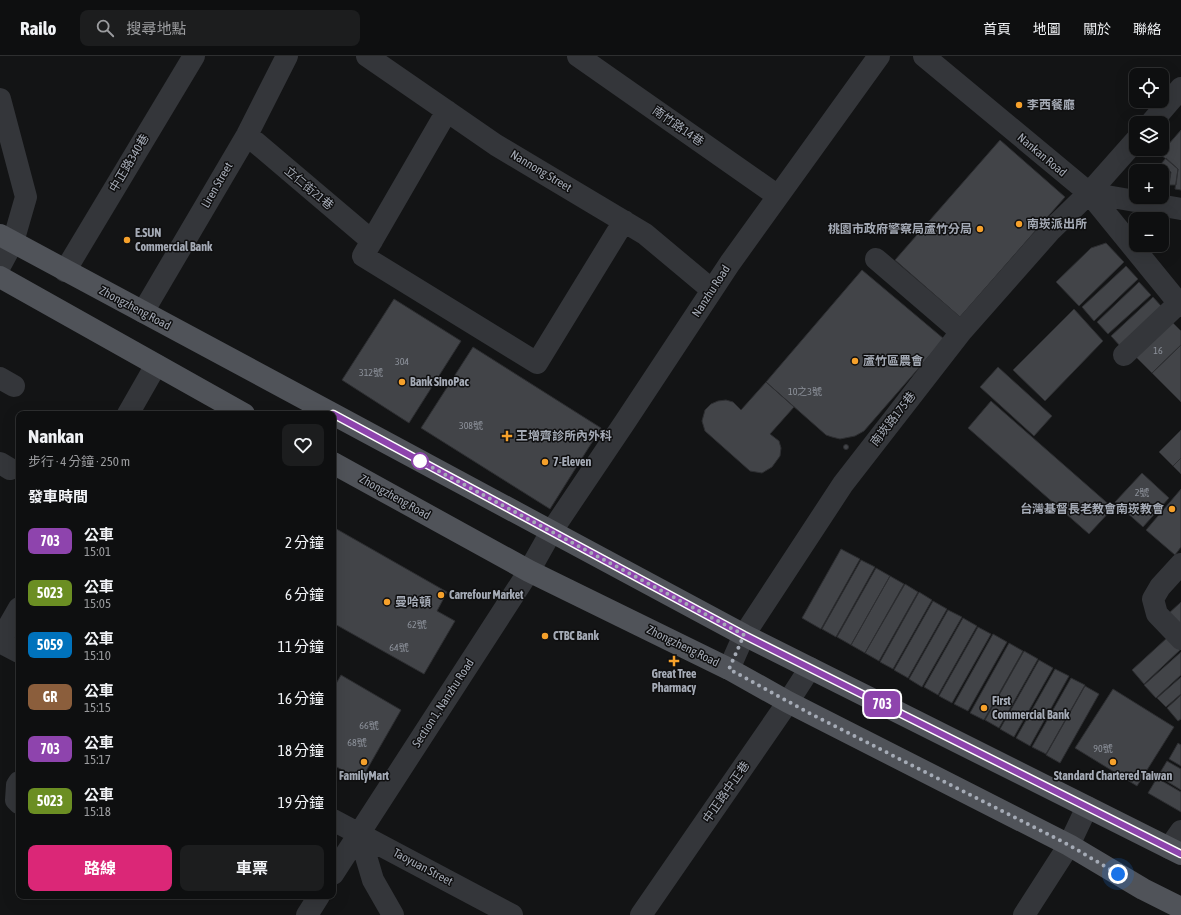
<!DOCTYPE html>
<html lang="zh-TW">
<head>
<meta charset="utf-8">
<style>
  :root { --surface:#0e0f10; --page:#1c1d1e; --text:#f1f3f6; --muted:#9b9c9f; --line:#2e2f30; --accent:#db2777 }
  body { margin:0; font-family:"Asap Condensed","Noto Sans TC",sans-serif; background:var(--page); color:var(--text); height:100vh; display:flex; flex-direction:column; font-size:15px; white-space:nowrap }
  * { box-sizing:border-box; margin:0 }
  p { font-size:13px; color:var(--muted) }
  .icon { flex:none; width:22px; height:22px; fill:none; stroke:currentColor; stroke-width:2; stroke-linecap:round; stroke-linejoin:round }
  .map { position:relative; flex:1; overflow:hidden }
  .side { position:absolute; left:16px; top:355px; width:320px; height:488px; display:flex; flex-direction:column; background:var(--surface); border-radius:8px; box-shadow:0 4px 16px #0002,0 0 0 1px var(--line) }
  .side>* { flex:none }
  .badge { padding:0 8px; border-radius:6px; font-size:14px; line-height:26px }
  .fabs { position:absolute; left:1129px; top:12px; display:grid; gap:8px }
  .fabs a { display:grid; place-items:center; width:40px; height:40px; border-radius:8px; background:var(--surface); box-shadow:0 4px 16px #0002,0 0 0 1px var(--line); font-size:20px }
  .you { position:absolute; width:20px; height:20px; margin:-10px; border:3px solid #fff; border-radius:50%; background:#1a73e8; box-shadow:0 0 0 6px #1a73e833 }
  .map>.badge { position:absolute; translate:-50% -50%; box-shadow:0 0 0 2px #fff }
  h2 { padding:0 12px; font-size:15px; line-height:36px }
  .round { display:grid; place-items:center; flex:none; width:42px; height:42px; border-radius:8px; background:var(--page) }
  .summary { display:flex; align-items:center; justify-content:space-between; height:68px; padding:0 12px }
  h1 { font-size:19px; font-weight:700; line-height:30px }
  .button { display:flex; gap:8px; margin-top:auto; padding:8px 12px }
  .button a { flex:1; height:46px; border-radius:8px; background:var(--accent); color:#fff; font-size:16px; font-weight:700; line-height:46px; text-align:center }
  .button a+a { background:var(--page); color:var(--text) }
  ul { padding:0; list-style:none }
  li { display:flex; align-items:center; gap:12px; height:52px; padding:0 12px }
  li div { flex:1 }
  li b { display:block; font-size:15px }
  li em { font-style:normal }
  li .badge { min-width:44px; font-weight:700; text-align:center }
  header { display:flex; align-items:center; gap:24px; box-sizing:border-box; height:56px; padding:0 20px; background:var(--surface); border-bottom:1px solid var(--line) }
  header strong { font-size:19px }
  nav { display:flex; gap:22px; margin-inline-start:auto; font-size:14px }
  .search { width:280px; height:36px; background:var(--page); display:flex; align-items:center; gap:10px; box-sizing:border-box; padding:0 14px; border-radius:8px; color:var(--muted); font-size:15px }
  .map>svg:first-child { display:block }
  .building { fill:#424448; stroke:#2d2e31 }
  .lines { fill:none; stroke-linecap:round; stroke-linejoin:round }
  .minor { stroke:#34363a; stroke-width:22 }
  .major { stroke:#505359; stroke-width:22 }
  .line-casing { stroke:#fff; stroke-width:9 }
  .line { stroke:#8e44ad; stroke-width:6 }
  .walk { stroke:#a5abb6; stroke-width:4; stroke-dasharray:0 7.2 }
  .poi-dot { fill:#f6a12b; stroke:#0f0f10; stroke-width:1.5 }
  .stop-dot { fill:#fff; stroke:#8e44ad; stroke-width:2 }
  .labels { text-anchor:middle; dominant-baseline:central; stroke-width:3; stroke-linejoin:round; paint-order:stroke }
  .number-label { font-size:10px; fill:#8c919a }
  .poi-label { font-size:12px; font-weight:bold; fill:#a5abb6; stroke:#0f0f10; text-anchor:start }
  .street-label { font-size:12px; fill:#a5abb6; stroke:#0f0f10 }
</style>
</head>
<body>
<header>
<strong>Railo</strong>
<div class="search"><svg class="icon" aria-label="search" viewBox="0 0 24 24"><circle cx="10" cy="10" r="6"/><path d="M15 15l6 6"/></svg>搜尋地點</div>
<nav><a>首頁</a><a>地圖</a><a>關於</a><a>聯絡</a></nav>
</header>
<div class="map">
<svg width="1181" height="859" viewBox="0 0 1181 859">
  <rect width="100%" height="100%" fill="#131415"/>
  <path class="building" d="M1181,74V134L1175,133L1178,113L1160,98Z
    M1000,84L1065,141L960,261L895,204Z
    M1166,102L1178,113L1176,129H1169L1171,116L1161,108Z
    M1106,187L1124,206L1079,250L1056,226L1091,192Z
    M1126,210L1138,223L1094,265L1082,251Z
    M862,214L944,283L864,375L855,380L840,383L832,381L826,379L766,326Z
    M1139,226L1151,239L1108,278L1097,266Z
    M1153,241L1162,251L1121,291L1111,280Z
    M394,243L461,285L409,367L342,324Z
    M1074,253L1103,285L1045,345L1013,314Z
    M1171,265L1181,275V289L1152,317L1135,300Z
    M1181,289V346L1152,317Z
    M473,291L601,372L550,453L421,372Z
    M998,311L1052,360L1034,380L980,331Z
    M766,326L794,351L770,378L779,385L781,392L780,400L772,411L762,417L750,415L705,375L702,365L705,354L711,348L718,345L726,344L733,346L741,354Z
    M991,345L1113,452L1089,478L968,372Z
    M1181,374V402L1173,410L1159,396Z
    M843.5 391a2.5 2.5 0 1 1 5 0a2.5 2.5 0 1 1-5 0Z
    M1181,402V418L1173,410Z
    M1142,417L1169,442L1143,471L1115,446Z
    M1181,433V491L1175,499L1146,474Z
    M333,471L447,536L437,555L455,565L424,618L333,567Z
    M841,493L860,503L821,573L802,562Z
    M861,504L875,511L836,581L822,573Z
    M876,512L890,520L851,589L837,581Z
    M890,520L904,528L865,597L851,589Z
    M905,528L918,536L879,605L865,597Z
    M919,536L932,544L893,613L880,606Z
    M933,545L947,553L908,622L894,614Z
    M1181,546V570L1168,558Z
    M948,554L962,561L922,631L909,623Z
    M963,562L977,570L938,639L924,631Z
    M978,571L991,578L952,647L939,640Z
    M993,578L1007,586L968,655L954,648Z
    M1168,581L1180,594L1144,628L1132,614Z
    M1009,587L1023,595L984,664L970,657Z
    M1024,595L1038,603L999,672L985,664Z
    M1181,596V619L1156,642L1144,629Z
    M1039,604L1053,612L1014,681L1000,673Z
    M1055,613L1069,620L1030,690L1016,682Z
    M341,619L401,654L361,724L333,709V633Z
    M1181,621V638L1166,651L1157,642Z
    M1071,622L1085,629L1046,698L1032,691Z
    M1085,630L1099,638L1060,707L1046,699Z
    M1113,633L1174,671L1137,730L1075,692Z
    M1181,639V663L1178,665L1167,652Z
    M1178,687L1181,689V710L1169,703Z
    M1167,705L1181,713V734L1158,720Z
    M1157,722L1181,736V756L1148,737Z"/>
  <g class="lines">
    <path class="minor" d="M367,0L496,89L645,178L712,234
      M578,0L778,140
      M924,0L1089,137L1181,153
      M0,43L26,141L13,186L0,210
      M447,55L363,200L537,307L624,165
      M1151,67L1181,32
      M247,79L372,185
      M1089,137L1181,250
      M876,203L961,276
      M65,215L194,0
      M143,256L247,79L287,0
      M1124,299L1179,247
      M0,322L14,330
      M128,358L156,309
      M0,407L10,413
      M1181,508L1160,531L1153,543L1157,558L1181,583
      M0,585L19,552
      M0,586L19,596
      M729,613L744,579L843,428L961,276L1051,174L1089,137L1136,84
      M19,726L17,729L16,744L19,747
      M333,764L512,859
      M359,777L373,824L393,859
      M1169,792L1181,775
      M333,818L529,515L551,476L625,366L730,207L879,0
      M307,859L319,840
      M641,859L788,646L810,612
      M1024,859L1069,789L1087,751"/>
    <path class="major" d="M0,179L333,358
      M0,221L244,358
      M333,358L744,579L1181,798
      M333,407L529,515L729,613L788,646L1069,789L1143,833L1181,852"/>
  </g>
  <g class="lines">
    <g class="line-casing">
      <path id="line" d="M333,358L744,579L1181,798"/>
    </g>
    <use href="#line" class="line"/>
    <path class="walk" d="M420,405L744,579L729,613L809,657L1069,789L1118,818"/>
  </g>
  <g class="poi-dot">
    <circle cx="1019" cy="49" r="4"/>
    <circle cx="1019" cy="168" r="4"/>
    <circle cx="980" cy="173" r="4"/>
    <circle cx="127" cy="184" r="4"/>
    <circle cx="855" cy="305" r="4"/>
    <circle cx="402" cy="326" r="4"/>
    <path d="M505 374h4v4h4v4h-4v4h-4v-4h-4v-4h4z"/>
    <circle cx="545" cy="406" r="4"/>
    <circle cx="1172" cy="453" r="4"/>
    <circle cx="441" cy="539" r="4"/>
    <circle cx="387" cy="546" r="4"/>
    <circle cx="545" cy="580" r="4"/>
    <path d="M672 599h4v4h4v4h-4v4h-4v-4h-4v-4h4z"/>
    <circle cx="984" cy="652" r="4"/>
    <circle cx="364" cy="706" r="4"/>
    <circle cx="1113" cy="706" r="4"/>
  </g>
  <circle class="stop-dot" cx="420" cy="405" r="8"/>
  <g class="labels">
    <g class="number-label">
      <text x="1158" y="294">16</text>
      <text x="402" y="305">304</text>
      <text x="371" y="316">312號</text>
      <text x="805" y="335">10之3號</text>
      <text x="471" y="369">308號</text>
      <text x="1142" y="436">2號</text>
      <text x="417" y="568">62號</text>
      <text x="399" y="591">64號</text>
      <text x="369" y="669">66號</text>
      <text x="357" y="686">68號</text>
      <text x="1103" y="692">90號</text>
    </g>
    <g class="poi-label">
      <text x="1027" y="49">李西餐廳</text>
      <text x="1027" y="168">南崁派出所</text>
      <text x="972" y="173" text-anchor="end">桃園市政府警察局蘆竹分局</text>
      <text x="135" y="177">E.SUN<tspan x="135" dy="14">Commercial Bank</tspan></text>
      <text x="863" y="305">蘆竹區農會</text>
      <text x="410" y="326">Bank SinoPac</text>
      <text x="516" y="380">王增齊診所內外科</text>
      <text x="553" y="406">7-Eleven</text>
      <text x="1164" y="453" text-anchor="end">台灣基督長老教會南崁教會</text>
      <text x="449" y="539">Carrefour Market</text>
      <text x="395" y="546">曼哈頓</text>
      <text x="553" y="580">CTBC Bank</text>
      <text x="674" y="618" text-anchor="middle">Great Tree<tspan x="674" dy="14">Pharmacy</tspan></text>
      <text x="992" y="645">First<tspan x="992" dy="14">Commercial Bank</tspan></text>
      <text x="364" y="720" text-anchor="middle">FamilyMart</text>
      <text x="1113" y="720" text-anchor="middle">Standard Chartered Taiwan</text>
    </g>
    <g class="street-label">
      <text transform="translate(678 70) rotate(35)">南竹路14巷</text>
      <text transform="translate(1042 99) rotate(40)">Nankan Road</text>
      <text transform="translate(129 107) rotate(-59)">中正路340巷</text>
      <text transform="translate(541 115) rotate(31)">Nannong Street</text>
      <text transform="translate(217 129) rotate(-60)">Liren Street</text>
      <text transform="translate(309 132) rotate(40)">立仁街21巷</text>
      <text transform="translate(711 235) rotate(-57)">Nanzhu Road</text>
      <text transform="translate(135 252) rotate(28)">Zhongzheng Road</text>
      <text transform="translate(893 363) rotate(-52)">南崁路175巷</text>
      <text transform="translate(395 441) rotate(29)">Zhongzheng Road</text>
      <text transform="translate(683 590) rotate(26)">Zhongzheng Road</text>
      <text transform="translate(443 647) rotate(-57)">Section 1, Nanzhu Road</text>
      <text transform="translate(726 736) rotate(-55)">中正路中正巷</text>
      <text transform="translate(423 811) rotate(28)">Taoyuan Street</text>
    </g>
  </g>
</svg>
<div class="fabs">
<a><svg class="icon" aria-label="locate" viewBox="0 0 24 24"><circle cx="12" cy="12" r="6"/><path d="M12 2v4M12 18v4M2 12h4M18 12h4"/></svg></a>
<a><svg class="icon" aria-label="layers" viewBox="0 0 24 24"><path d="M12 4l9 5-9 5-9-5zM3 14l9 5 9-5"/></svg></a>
<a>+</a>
<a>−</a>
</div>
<div class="you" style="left:1118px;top:818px"></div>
<b class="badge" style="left:882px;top:648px;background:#8e44ad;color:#fff">703</b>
<section class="side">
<div class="summary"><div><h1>Nankan</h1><p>步行 · 4 分鐘 · 250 m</p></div><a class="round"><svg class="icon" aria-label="heart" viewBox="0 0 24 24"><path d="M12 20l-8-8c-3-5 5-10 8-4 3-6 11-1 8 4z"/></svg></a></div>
<h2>發車時間</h2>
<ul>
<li><span class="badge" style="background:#8e44ad;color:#fff">703</span><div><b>公車</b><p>15:01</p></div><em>2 分鐘</em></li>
<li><span class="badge" style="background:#6b8e23;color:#fff">5023</span><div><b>公車</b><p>15:05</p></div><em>6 分鐘</em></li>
<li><span class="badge" style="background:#0072bc;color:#fff">5059</span><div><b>公車</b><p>15:10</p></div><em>11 分鐘</em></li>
<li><span class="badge" style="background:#8b5e3c;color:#fff">GR</span><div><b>公車</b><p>15:15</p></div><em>16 分鐘</em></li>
<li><span class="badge" style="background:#8e44ad;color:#fff">703</span><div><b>公車</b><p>15:17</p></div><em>18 分鐘</em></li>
<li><span class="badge" style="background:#6b8e23;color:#fff">5023</span><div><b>公車</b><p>15:18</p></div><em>19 分鐘</em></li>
</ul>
<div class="button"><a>路線</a><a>車票</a></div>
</section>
</div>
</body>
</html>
